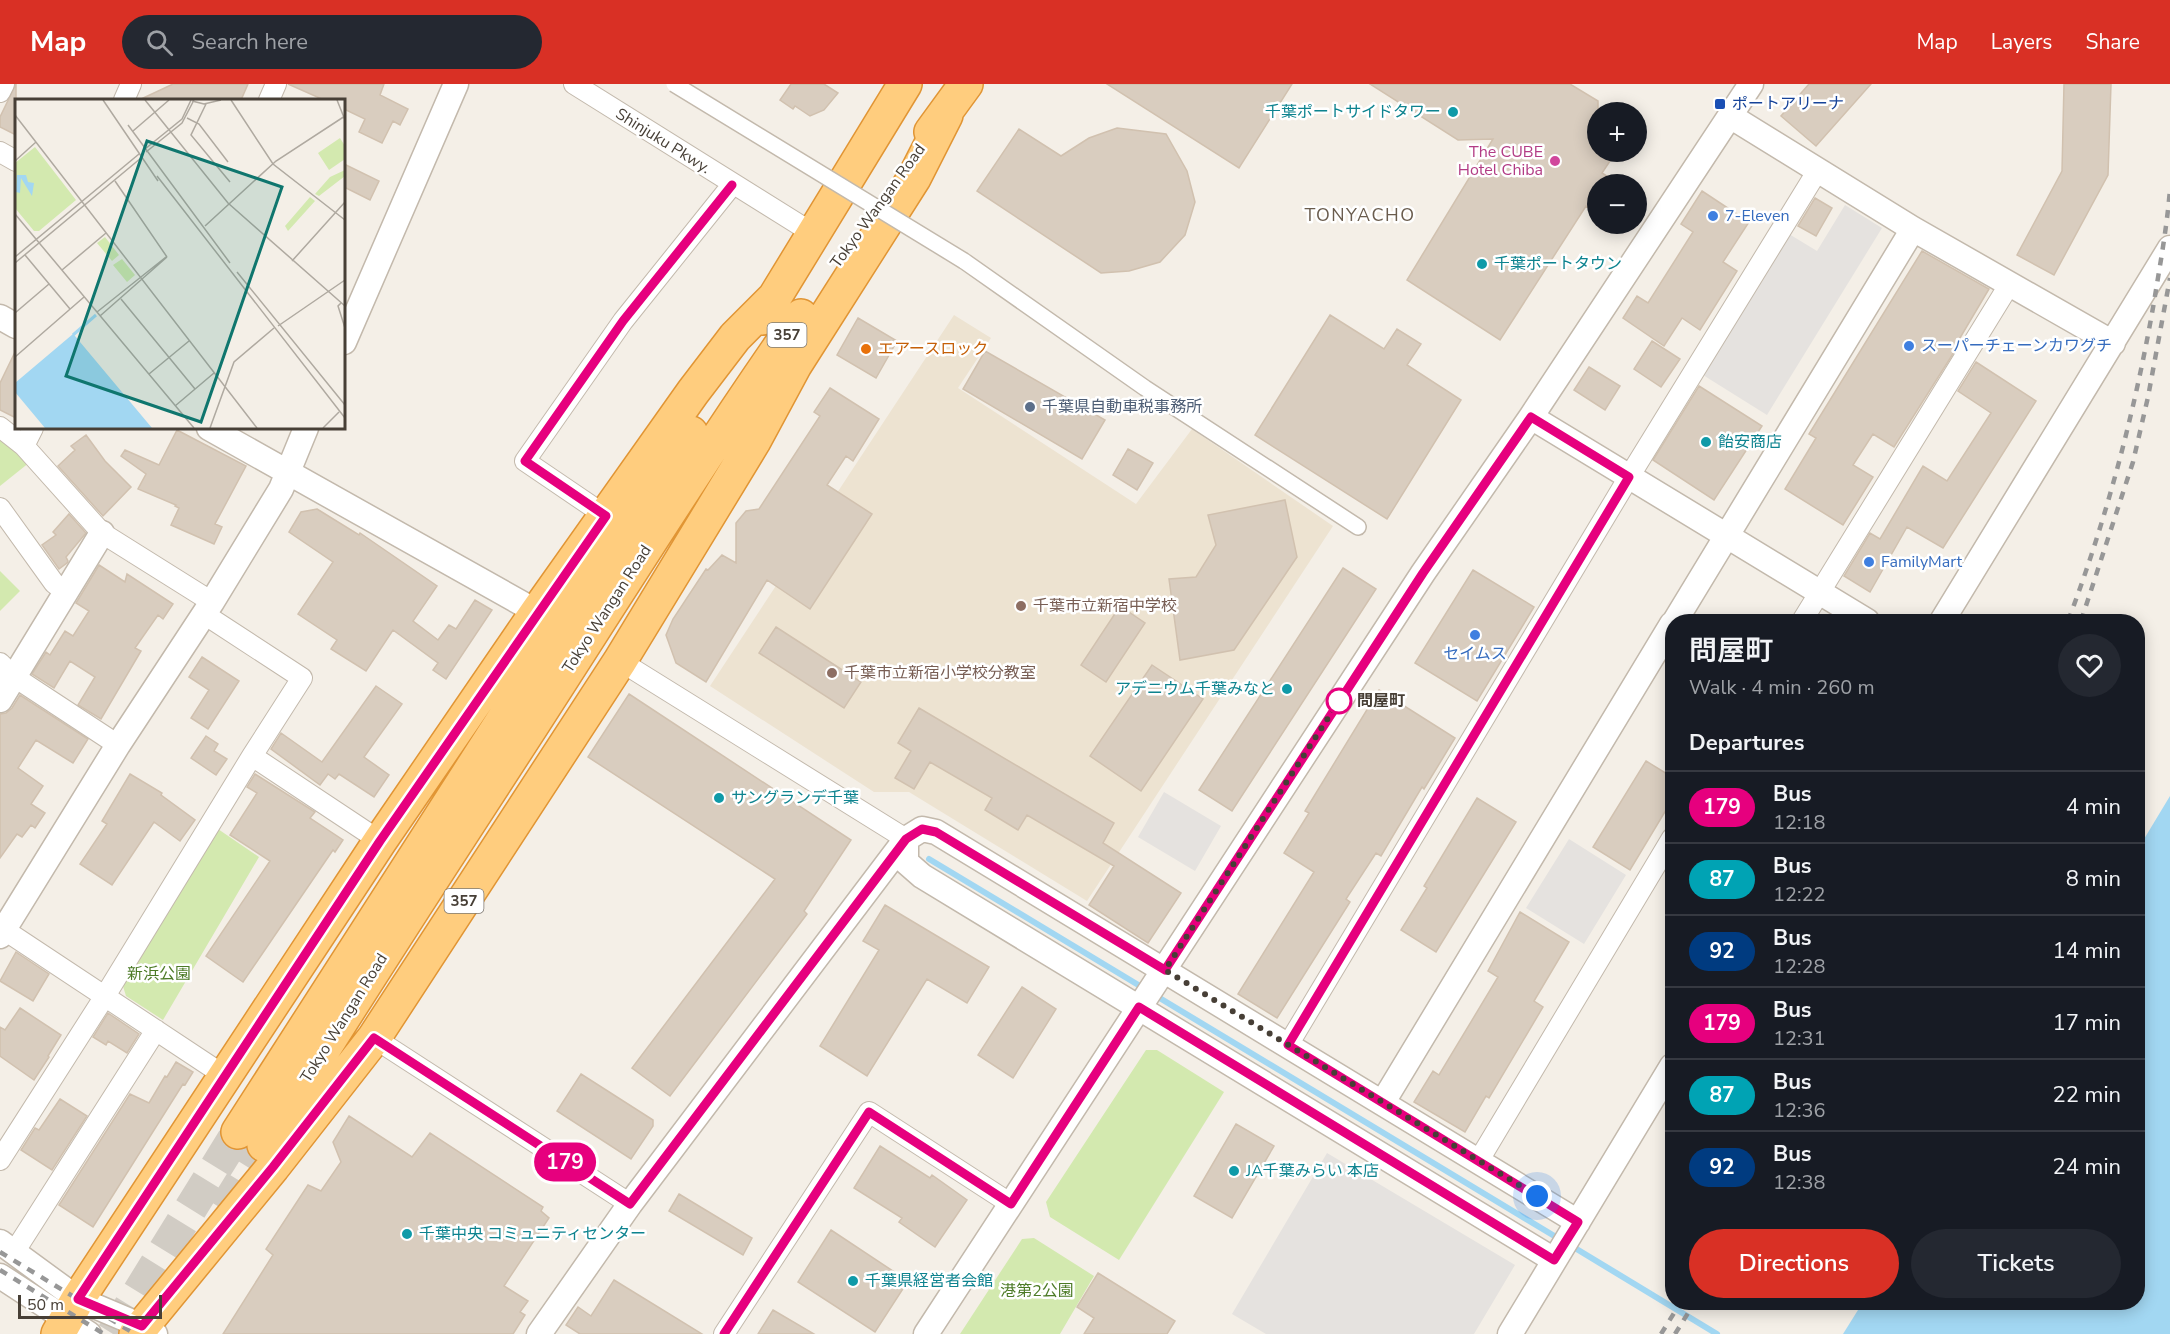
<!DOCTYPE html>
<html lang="en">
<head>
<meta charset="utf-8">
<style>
  :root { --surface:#171b24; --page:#242831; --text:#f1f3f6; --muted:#9ea1a6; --line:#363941; --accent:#d93025 }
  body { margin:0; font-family:"Nunito Sans","Noto Sans JP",sans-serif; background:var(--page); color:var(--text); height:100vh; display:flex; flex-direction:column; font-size:22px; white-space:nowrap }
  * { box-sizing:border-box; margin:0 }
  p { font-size:20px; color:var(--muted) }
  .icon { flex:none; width:33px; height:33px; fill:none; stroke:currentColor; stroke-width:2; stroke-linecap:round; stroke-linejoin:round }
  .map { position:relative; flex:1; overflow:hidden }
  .drawer { position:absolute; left:1665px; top:530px; width:480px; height:696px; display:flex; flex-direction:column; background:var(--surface); border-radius:24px; box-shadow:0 3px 15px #0003 }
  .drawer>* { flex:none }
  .badge { padding:0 12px; border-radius:20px; font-size:21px; line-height:39px }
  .tools { position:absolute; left:1587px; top:18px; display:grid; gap:12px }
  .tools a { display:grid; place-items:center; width:60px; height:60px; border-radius:50%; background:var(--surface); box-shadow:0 3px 15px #0003; font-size:30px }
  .scale { position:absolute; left:18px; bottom:15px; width:144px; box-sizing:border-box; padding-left:6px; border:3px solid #473f36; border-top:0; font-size:16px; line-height:21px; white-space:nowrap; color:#473f36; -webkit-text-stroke:4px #fff; paint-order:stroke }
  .you { position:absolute; width:30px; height:30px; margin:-15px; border:4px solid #fff; border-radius:50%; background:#1a73e8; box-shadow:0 0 0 9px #1a73e833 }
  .map>.badge { position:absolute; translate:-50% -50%; box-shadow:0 0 0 3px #fff }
  h2 { padding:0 24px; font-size:22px; line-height:54px }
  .round { display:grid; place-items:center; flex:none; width:63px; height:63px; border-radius:32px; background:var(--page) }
  .headline { display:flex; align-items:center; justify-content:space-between; height:102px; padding:0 24px }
  h1 { font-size:28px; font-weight:600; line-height:45px }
  .action { display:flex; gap:12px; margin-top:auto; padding:12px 24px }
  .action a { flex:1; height:69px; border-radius:36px; background:var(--accent); color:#fff; font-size:24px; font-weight:600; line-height:69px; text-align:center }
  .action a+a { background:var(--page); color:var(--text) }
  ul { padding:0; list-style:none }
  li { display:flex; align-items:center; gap:18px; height:72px; padding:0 24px; border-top:2px solid var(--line) }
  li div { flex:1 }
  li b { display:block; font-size:22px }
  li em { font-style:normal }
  li .badge { min-width:66px; font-weight:700; text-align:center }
  header { display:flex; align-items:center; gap:36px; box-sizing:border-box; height:84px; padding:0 30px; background:var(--accent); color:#fff }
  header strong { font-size:28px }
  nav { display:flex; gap:33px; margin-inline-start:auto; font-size:21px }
  .search { width:420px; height:54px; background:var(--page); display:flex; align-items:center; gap:15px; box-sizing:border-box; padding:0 21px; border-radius:33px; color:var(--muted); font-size:22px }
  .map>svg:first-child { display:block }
  .education { fill:#ede3d1 }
  .green { fill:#d3e9af }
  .parking { fill:#e5e2df }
  .water { fill:#a2d7f2 }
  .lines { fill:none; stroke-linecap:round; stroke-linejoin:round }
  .stream { stroke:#a2d7f2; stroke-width:6 }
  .building { fill:#d9cdbf; stroke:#d1c1af; stroke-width:1.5 }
  .trunk-tunnel { stroke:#d1ccc4; stroke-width:33; stroke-dasharray:33 16; stroke-linecap:butt }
  .pedestrian-casing { stroke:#c3b9ac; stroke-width:18 }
  .minor-casing { stroke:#c3b9ac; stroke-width:22 }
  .tertiary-casing { stroke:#c3b9ac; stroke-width:27 }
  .trunk-casing { stroke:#e19534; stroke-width:36 }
  .pedestrian { stroke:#fff; stroke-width:15 }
  .minor { stroke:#fff; stroke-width:20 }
  .tertiary { stroke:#fff; stroke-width:24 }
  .trunk { stroke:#ffcd7e; stroke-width:33 }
  .rail { stroke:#979797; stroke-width:4.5; stroke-dasharray:8 8; stroke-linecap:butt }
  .pedestrian-bridge-casing { stroke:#c3b9ac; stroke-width:18; stroke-linecap:butt }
  .pedestrian-bridge { stroke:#fff; stroke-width:15 }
  .line-casing { stroke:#fff; stroke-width:14 }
  .line { stroke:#e6007e; stroke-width:9 }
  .walk { stroke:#473f36; stroke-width:6; stroke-dasharray:0 10.8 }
  .transit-dot { fill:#1a4fb4; stroke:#fff; stroke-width:2 }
  .culture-dot { fill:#0f9aa8; stroke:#fff; stroke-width:2 }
  .hotel-dot { fill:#d1479c; stroke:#fff; stroke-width:2 }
  .shop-dot { fill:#3f7fe0; stroke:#fff; stroke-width:2 }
  .food-dot { fill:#e8710a; stroke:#fff; stroke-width:2 }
  .service-dot { fill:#5c6f8a; stroke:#fff; stroke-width:2 }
  .education-dot { fill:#8d6e63; stroke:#fff; stroke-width:2 }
  .stop-dot { fill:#fff; stroke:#e6007e; stroke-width:3 }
  .labels { text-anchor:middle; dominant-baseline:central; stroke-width:5; stroke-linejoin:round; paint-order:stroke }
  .shield { fill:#fff; stroke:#7e7972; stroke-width:1.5 }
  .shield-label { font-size:15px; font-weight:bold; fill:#473f36 }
  .transit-label { font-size:16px; fill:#164399; stroke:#fff; text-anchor:start }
  .culture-label { font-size:16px; fill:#0d838f; stroke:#fff; text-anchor:start }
  .street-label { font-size:16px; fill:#473f36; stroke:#fff }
  .hotel-label { font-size:16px; fill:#b23c85; stroke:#fff; text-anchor:end }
  .shop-label { font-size:16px; fill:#366cbe; stroke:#fff; text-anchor:start }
  .food-label { font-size:16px; fill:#c56008; stroke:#fff; text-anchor:start }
  .service-label { font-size:16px; fill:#4e5e75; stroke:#fff; text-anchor:start }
  .education-label { font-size:16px; fill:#785e54; stroke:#fff; text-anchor:start }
  .stop-label { font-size:16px; font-weight:bold; fill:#473f36; stroke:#fff; text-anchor:start }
  .park-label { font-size:16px; fill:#4d7b27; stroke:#fff }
  .neighbourhood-label { font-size:18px; letter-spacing:1.5px; fill:#6a5c4d; stroke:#fff }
  .inset-river { fill:none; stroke:#a2d7f2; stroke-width:3 }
  .inset-road { fill:none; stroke:#afa9a0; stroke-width:1.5 }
  .view { fill:#0f766e; fill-opacity:0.15; stroke:#0f766e; stroke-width:3 }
  .inset-edge { fill:none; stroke:#473f36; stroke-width:3 }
</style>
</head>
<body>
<header>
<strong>Map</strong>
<div class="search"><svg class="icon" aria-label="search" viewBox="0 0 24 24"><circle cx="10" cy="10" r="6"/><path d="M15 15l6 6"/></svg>Search here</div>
<nav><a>Map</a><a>Layers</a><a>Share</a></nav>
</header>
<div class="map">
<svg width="2170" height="1250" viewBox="0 0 2170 1250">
  <rect width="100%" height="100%" fill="#f4efe7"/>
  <path class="education" d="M954,231L991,254L958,304L1136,420L1192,345L1333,442L1087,817L909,708H874L710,602Z"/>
  <path class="green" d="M0,352L30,378L0,402Z
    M0,487L20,507L0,527Z
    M218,745L259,773L163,936L126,912L122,899Z
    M1146,966H1157L1224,1008L1119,1176L1050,1133L1046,1118Z
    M1034,1154L1094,1192L1060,1250H960L1022,1155Z"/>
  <path class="parking" d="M1845,121L1882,144L1767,331L1703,291L1789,150L1817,167Z
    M1164,708L1221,742L1195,787L1138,753Z
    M1569,755L1626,791L1584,860L1526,824Z
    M1327,1069L1515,1181L1474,1250H1266L1232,1230Z"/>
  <path class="water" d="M2170,712V1250H1843L1863,1218H2138V765Z"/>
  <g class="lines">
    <path class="stream" d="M929,775L1145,905
      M1153,910L1561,1156
      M1570,1161L1717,1250"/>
  </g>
  <path class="building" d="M16,0V51L0,43V33Z
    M173,0H248L241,16H139Z
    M288,0H384L380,11L408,25L400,41L393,37L382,59L359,48L365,35L344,25V16H324Z
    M791,0H824L838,9L824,26L810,32L795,22L793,25L780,16Z
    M1107,0H1292L1239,84Z
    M1370,0H1570L1598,17V68H1616L1602,89L1619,100H1598V129L1586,122L1500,256L1407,196L1493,55L1458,56Z
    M1809,0H1871L1816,62L1781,32Z
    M2064,0H2111L2108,91L2054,191L2017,171L2062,87Z
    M1117,44L1166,50L1187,87L1195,118L1185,151L1160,178L1129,187L1101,189L977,107L1019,45L1061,72L1089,54Z
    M344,80L379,97L370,116L344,103Z
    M1702,107L1749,138L1723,178L1737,187L1700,246L1682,234L1664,262L1623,234L1637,212L1648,219L1693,148L1681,140Z
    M1815,114L1832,124L1816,152L1798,142Z
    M1922,167L1989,205L1954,264L1956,265L1894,363L1873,350L1853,381L1873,393L1843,441L1785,405L1816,354L1809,350Z
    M1330,231L1384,265L1397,245L1421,260L1407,281L1461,316L1387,435L1255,351Z
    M858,234L897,257L876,294L837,271Z
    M1652,257L1680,275L1661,303L1634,285Z
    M16,266V334L0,326V299Z
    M985,267L1105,336L1082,375L963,305Z
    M1976,278L2036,317L1943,464L1907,443L1870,508L1844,492L1870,449L1880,455L1923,382L1947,397L1991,329L1958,307Z
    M1589,283L1620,302L1605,326L1574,306Z
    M1699,302L1762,342L1714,416L1653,376Z
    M830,304L879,335L853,377L846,372L827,401L872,430L810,525L767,496L706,598L676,579L666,551L673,535L706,485L708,486L722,471L736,479V439L746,427L759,425L820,332L814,328Z
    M177,346L246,382L215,440L222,443L214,460L171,441L179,424L175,422L176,421L138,405L146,390L121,372L125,366L159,381Z
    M86,351L105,377L131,403L103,432L58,382L75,366L71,362Z
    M1128,365L1153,379L1137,406L1113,391Z
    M1285,416L1297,473L1234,566L1180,576L1169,495L1196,493L1216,461L1208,431Z
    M317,425L359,451L360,449L437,502L413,537L438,556L449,541L456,545L475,516L492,526L446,595L433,586L438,579L393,546L366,587L331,565L337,556L298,530L333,478L289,448L301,428Z
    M69,430L86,449L66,473L68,477L67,479L59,485L42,461L56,451L53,448Z
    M99,481L125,498L127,490L173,520L163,535L158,531L135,564L141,567L101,635L78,621L95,593L70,577L54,604L32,590L46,568L50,571L65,547L73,552L89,527L76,519Z
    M1343,484L1376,505L1232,727L1199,706Z
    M1473,486L1534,523L1477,617L1415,579Z
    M1120,522L1145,539L1106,598L1081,581Z
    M776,543L861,598L844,624L759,569Z
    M202,573L239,597L208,645L191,634L209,606L189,593Z
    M1152,581L1203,615L1141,707L1090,672Z
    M376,602L402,620L364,673L389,691L374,713L339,690L335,695L328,690L320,701L271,665L281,649L322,678Z
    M1379,606L1455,654L1424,705L1422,703L1381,772L1376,769L1346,815L1350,818L1277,934L1238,910L1314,788L1284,769L1309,729L1305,727Z
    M629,610L851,756L804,827L807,830L670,1012L632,984L775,795L588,673Z
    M20,611L88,655L73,679L36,656L18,684L43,702L31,720L45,729L35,744L31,741L22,753L17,750L0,774V630L6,629L12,624Z
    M919,624L1114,739L1103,759L1181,809L1148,859L1089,821L1114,782L1027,731L1018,746L985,726L992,714L930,678L914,705L895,694L911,667L898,659Z
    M206,652L218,660L214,667L227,675L216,691L191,674Z
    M1646,677L1672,693V716L1630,786L1593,763Z
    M130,690L162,709L161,711L195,736L180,757L154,738L112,801L80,780L107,740L102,737Z
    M255,690L315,728L310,734L343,756L335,768L333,766L243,898L206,872L270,777L230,751L257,709L247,703Z
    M1477,714L1516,738L1436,868L1401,846L1427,804L1424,802Z
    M885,821L989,883L967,919L927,895L867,992L820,962L879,866L863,857Z
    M1520,828L1569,858L1534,917L1543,923L1489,1014L1486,1012L1465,1048L1414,1018L1433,987L1439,991L1498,893L1488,887Z
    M16,868L49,890L33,917L0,897Z
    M1022,903L1056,925L1013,994L978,971Z
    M20,924L61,951L48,972L49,973L34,996L0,972V943L5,946Z
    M108,929L139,950L127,969L108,957L106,961L93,953Z
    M176,978L193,988L185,1001L183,1000L93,1143L59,1121L130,1010L149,1019L165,992L167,993Z
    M581,990L653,1036V1042L631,1075L557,1027Z
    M60,1015L87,1032L52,1086L21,1066L35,1044L39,1046Z
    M349,1032L412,1073L430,1049L543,1123L541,1127L549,1134L504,1202L528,1217L520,1228L525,1231L513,1250H223L273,1171L266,1165L308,1101L321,1107L341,1078L333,1058Z
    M1236,1040L1274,1062L1232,1134L1194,1112Z
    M880,1062L930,1094L932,1091L967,1116L935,1163L899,1138L902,1134L854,1104Z
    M679,1110L752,1154L743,1171L669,1127Z
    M831,1146L908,1197L875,1248L798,1198Z
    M1098,1189L1175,1237L1167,1250H1084L1094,1234L1077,1223Z
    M614,1196L702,1250H580L566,1241L578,1223L591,1232Z
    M773,1226L814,1250H758Z"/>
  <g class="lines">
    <path class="trunk-tunnel" d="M224,1126L264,1061
      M113,1250L238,1048"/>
    <g class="pedestrian-casing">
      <path id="pedestrian" d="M964,177L1145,304L1358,443"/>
    </g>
    <g class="minor-casing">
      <path id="minor" d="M574,0L814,150
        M0,8L4,0
        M124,16L131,0
        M269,16L276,0
        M0,68L16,77
        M0,343L24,362L102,449L212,518
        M24,362L33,344
        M0,424L54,499L67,509
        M606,432L525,377L623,237L732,101
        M1802,537L2009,201
        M620,577L906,755
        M0,579L13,592L118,661
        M252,672L380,757
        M0,843L225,992
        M374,954L630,1120
        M1288,961L1629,393L1818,86
        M0,1076L105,912L252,672L302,594L204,530
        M1479,1076L1672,754
        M20,1159L156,946
        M724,1250L869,1028L1011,1120"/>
    </g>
    <g class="tertiary-casing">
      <path id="tertiary" d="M1730,32L1913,145L2113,259
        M0,233L16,242
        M344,258L456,0
        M1531,333L1867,537
        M209,344L537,528
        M1675,537L1913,145
        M1942,537L2170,164
        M0,616L102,449
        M906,755V778L922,792L1554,1176
        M0,852L118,661L212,518L281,405L306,344
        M1383,1018L1672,540
        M0,1158L78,1215L142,1242L155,1250
        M0,1192L89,1250
        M539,1250L630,1120L906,755L922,745L936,748L1578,1138
        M926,1250L1423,489L1531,333L1751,0
        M1510,1250L1672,982"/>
    </g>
    <g class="trunk-casing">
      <path id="trunk" d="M931,48L966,0
        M762,234L905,0
        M238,1048L586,507L691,349
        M264,1061C350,920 441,782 531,643C620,505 707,366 801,232
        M58,1250L78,1215L380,757L537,528L693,308L735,253L773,215
        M136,1250L273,1083L374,954L620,577L754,357L795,281L914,94L946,31"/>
    </g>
    <use href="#pedestrian" class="pedestrian"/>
    <use href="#minor" class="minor"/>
    <use href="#tertiary" class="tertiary"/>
    <use href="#trunk" class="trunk"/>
    <path class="rail" d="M2068,537C2107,434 2135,327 2154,218C2160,181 2167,143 2170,105
      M2081,537L2133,378L2148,313L2170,194
      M0,1168L135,1250
      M0,1186L104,1250
      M1661,1250L1681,1218
      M1675,1250L1695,1218"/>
    <g class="pedestrian-bridge-casing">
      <path id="pedestrian-bridge" d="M674,0L964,177"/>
    </g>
    <use href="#pedestrian-bridge" class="pedestrian-bridge"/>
  </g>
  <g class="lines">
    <g class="line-casing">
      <path id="line" d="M724,1250L869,1028L1011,1120L1139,923L1554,1176L1578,1138L1288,961L1629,393L1531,333L1423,489L1165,886L936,748L922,745L906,755L630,1120L374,954L273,1083L142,1242L78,1215L380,757L606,432L525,377L623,237L732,101"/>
    </g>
    <use href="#line" class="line"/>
    <path class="walk" d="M1339,617L1165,886L1537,1112"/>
  </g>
  <rect class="transit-dot" x="1714" y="14" width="12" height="12" rx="3"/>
  <g class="culture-dot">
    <circle cx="1453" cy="28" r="6"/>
    <circle cx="1482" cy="180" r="6"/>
    <circle cx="1706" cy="358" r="6"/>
    <circle cx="1287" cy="605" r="6"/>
    <circle cx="719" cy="714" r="6"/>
    <circle cx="1234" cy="1087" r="6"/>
    <circle cx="407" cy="1150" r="6"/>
    <circle cx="853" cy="1197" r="6"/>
  </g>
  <circle class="hotel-dot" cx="1555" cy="77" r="6"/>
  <g class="shop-dot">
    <circle cx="1713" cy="132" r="6"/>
    <circle cx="1909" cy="262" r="6"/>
    <circle cx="1869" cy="478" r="6"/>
    <circle cx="1475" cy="551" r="6"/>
  </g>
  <circle class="food-dot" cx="866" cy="265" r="6"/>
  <circle class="service-dot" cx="1030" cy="323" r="6"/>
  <g class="education-dot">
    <circle cx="1021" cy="522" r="6"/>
    <circle cx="832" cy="589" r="6"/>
  </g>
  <circle class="stop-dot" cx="1339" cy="617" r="12"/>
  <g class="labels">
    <g class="shield">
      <rect x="767.5" y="239" width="39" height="24" rx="4.5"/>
      <rect x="444.5" y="805" width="39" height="24" rx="4.5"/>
    </g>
    <g class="shield-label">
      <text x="787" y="251">357</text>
      <text x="464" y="817">357</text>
    </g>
    <g class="transit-label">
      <text x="1732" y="20">ポートアリーナ</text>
    </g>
    <g class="culture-label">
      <text x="1441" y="28" text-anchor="end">千葉ポートサイドタワー</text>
      <text x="1494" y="180">千葉ポートタウン</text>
      <text x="1718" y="358">飴安商店</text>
      <text x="1275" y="605" text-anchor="end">アデニウム千葉みなと</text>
      <text x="731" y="714">サングランデ千葉</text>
      <text x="1246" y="1087">JA千葉みらい 本店</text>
      <text x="419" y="1150">千葉中央 コミュニティセンター</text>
      <text x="865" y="1197">千葉県経営者会館</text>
    </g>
    <g class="street-label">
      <text transform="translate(663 57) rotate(32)">Shinjuku Pkwy.</text>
      <text transform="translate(878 122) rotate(-54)">Tokyo Wangan Road</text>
      <text transform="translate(607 525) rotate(-57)">Tokyo Wangan Road</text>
      <text transform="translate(344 934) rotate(-58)">Tokyo Wangan Road</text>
    </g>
    <g class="hotel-label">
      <text x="1543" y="68">The CUBE<tspan x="1543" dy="18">Hotel Chiba</tspan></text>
    </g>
    <g class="shop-label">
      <text x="1725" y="132">7-Eleven</text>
      <text x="1921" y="262">スーパーチェーンカワグチ</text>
      <text x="1881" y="478">FamilyMart</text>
      <text x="1475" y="570" text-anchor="middle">セイムス</text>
    </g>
    <g class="food-label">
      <text x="878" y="265">エアースロック</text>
    </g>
    <g class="service-label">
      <text x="1042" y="323">千葉県自動車税事務所</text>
    </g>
    <g class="education-label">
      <text x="1033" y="522">千葉市立新宿中学校</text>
      <text x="844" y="589">千葉市立新宿小学校分教室</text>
    </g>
    <g class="stop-label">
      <text x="1357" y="617">問屋町</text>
    </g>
    <g class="park-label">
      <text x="159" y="890">新浜公園</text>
      <text x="1037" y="1207">港第2公園</text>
    </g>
    <g class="neighbourhood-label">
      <text x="1360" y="131">TONYACHO</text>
    </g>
  </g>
  <g transform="translate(15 15)">
    <rect width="330" height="330" fill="#f4efe7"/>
    <path d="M325,39L330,47V60L314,71L303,54ZM20,48L61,101L24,132H19L0,109V64ZM330,71V77L304,97L300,95L315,78ZM295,98L300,102L273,132L270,127ZM90,138L104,156L97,162L82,144ZM107,160L120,176L112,183L98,166Z" fill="#d3e9af"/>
    <path d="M2,76H11L13,83L19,84L17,97L6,79L5,94L1,93ZM58,235L60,237L137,329H30L0,293V284Z" fill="#a2d7f2"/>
    <path class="inset-river" d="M58,236L81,216"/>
    <path class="inset-road" d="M88,1L143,82M130,1L213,104L330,207M216,1L258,65L330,121M322,1L330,21M177,2L189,5L206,1M191,5L176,36L215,83M0,16L242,329M172,19L184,25L213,63M113,26L215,164M118,32L154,1M130,50L167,20L176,1M131,53L167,24L179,1M0,62L21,43M142,77L330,319M100,82L152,158M0,115L179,329M190,127L261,62L330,17M10,156L55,210M0,158L124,55M277,162L330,103M0,164L126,59M47,171L91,134M222,173L330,306M106,200L180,290M326,204L323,207L330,229M82,213L151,158M0,214L34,185M85,217L152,158M263,227L330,181M0,258L69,198M134,275L174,242M160,307L199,274M195,329L219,263L259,229M308,329L324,313"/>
    <path class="view" d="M132,42L267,88L186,323L51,277Z"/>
    <rect width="330" height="330" class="inset-edge"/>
  </g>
</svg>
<div class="tools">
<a>+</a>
<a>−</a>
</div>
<div class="scale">50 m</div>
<div class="you" style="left:1537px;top:1112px"></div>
<b class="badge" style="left:565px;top:1078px;background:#e6007e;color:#fff">179</b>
<section class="drawer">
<div class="headline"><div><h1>問屋町</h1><p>Walk · 4 min · 260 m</p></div><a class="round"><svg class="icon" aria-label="heart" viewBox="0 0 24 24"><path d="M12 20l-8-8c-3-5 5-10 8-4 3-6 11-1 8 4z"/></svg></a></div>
<h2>Departures</h2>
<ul>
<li><span class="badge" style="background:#e6007e;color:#fff">179</span><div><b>Bus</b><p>12:18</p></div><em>4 min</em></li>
<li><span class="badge" style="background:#00a3b4;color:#fff">87</span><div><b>Bus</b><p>12:22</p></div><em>8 min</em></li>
<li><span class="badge" style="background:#003b80;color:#fff">92</span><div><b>Bus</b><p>12:28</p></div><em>14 min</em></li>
<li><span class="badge" style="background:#e6007e;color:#fff">179</span><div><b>Bus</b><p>12:31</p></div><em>17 min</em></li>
<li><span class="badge" style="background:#00a3b4;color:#fff">87</span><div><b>Bus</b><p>12:36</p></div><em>22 min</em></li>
<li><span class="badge" style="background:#003b80;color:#fff">92</span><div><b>Bus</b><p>12:38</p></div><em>24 min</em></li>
</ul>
<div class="action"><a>Directions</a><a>Tickets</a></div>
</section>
</div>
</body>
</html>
